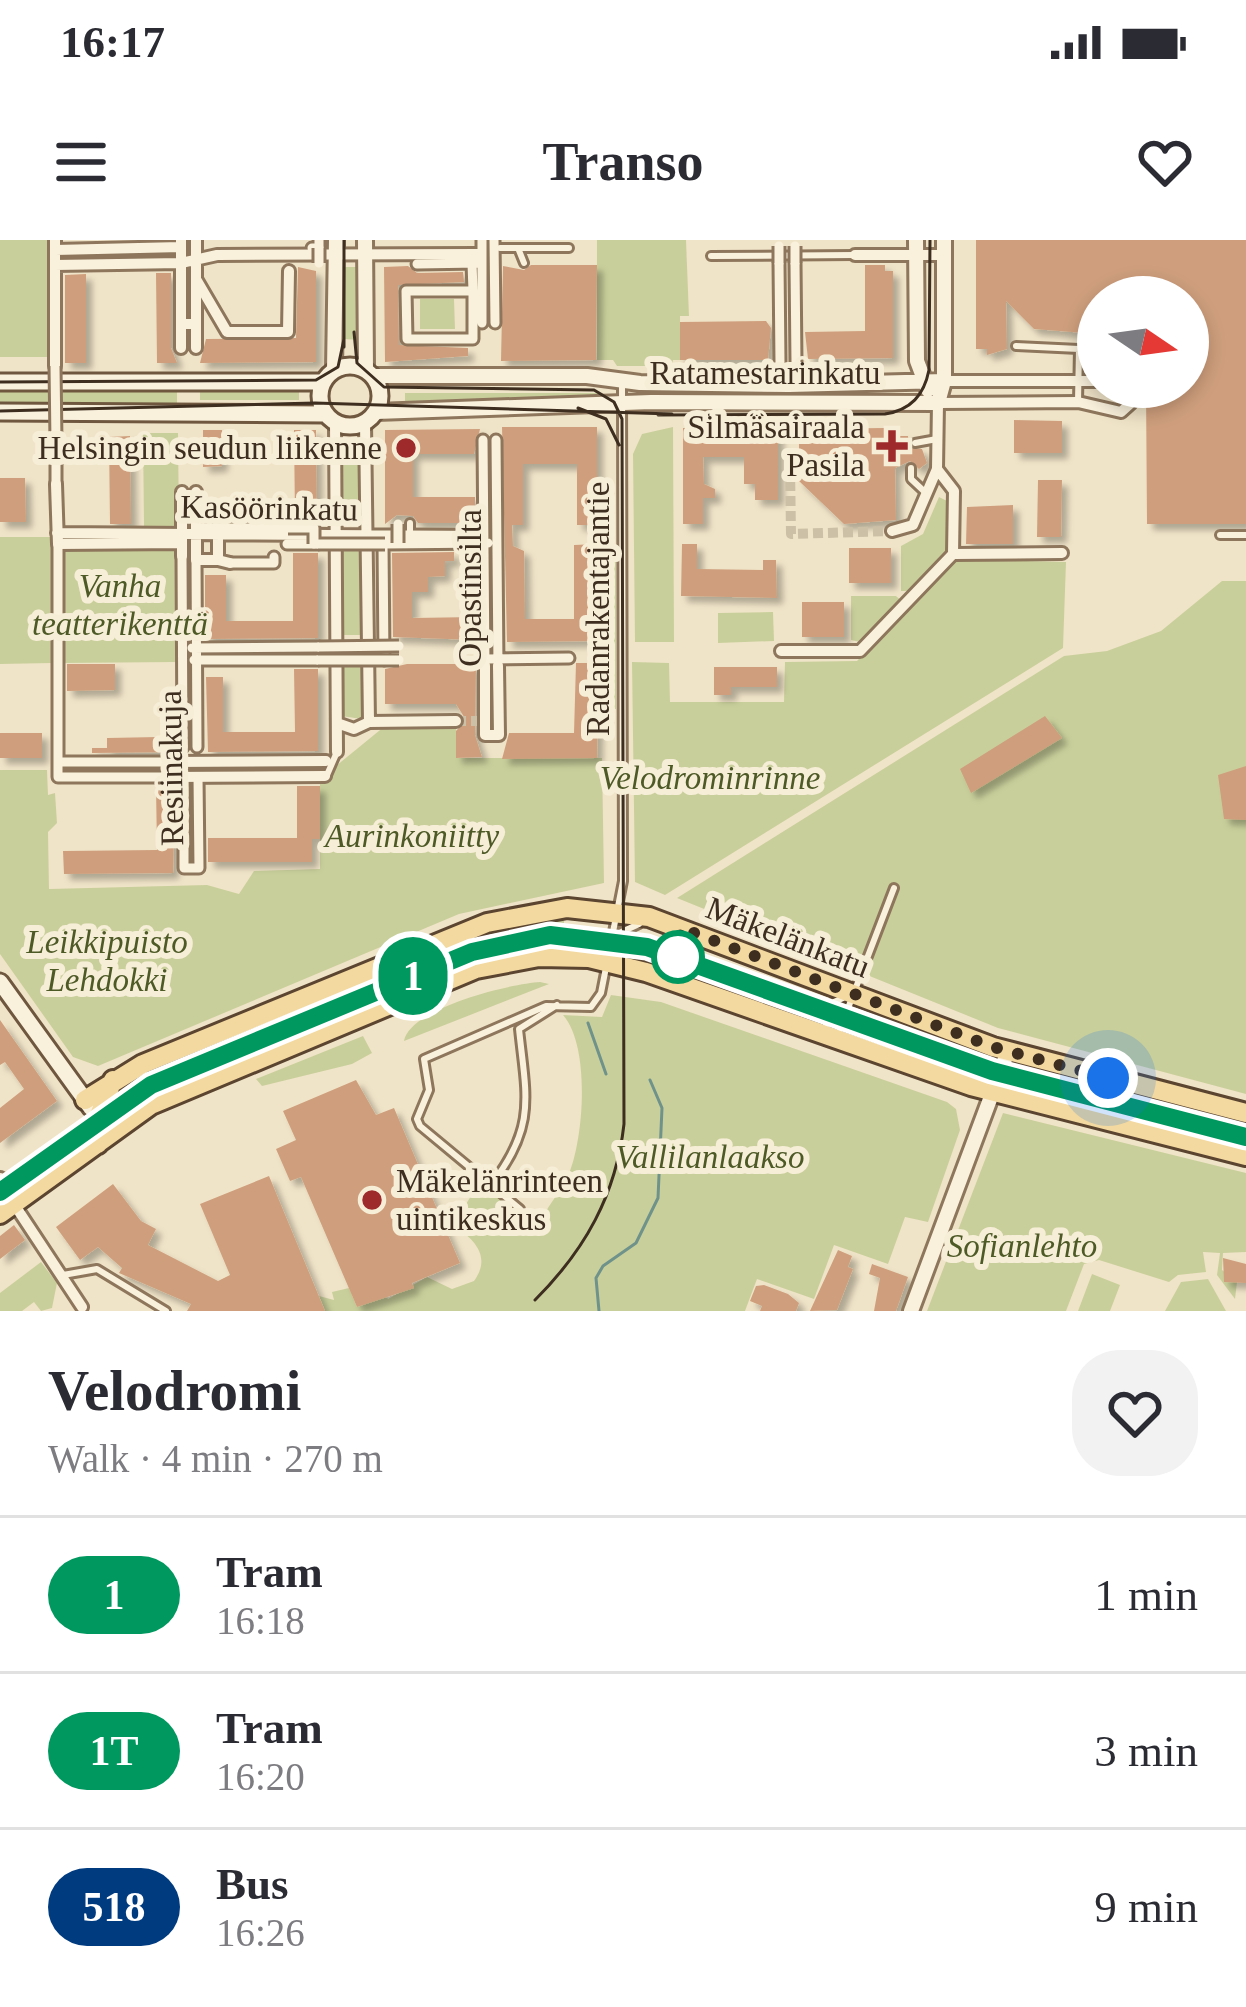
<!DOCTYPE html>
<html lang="en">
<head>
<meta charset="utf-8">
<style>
  :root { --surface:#fff; --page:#f2f2f3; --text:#2b2b33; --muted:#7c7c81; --line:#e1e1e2 }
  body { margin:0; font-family:Georgia,serif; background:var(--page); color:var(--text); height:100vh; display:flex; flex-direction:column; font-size:45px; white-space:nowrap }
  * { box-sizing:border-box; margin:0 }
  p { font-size:39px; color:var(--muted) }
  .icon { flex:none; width:66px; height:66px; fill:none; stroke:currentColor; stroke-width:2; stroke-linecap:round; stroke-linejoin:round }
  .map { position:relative; height:1071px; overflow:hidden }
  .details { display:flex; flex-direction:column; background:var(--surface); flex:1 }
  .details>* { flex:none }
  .badge { padding:0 24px; border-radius:39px; font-size:42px; line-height:78px }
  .needle { width:78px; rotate:103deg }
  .buttons { position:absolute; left:1077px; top:36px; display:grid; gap:24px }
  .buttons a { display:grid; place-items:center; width:132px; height:132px; border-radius:50%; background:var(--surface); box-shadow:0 6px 18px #0003; font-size:60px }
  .you { position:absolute; width:60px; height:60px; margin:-30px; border:9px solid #fff; border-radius:50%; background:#1a73e8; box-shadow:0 0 0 18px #1a73e833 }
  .map>.badge { position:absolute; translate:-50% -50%; box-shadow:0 0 0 6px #fff }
  .round { display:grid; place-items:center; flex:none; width:126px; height:126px; border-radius:48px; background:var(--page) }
  .headline { display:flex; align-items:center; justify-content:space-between; height:204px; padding:0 48px }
  h1 { font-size:57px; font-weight:600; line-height:90px }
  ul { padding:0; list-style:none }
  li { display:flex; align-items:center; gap:36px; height:156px; padding:0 48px; border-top:3px solid var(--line) }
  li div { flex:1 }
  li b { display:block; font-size:45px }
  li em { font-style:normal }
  li .badge { min-width:132px; font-weight:700; text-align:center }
  .status { display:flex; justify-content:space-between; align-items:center; height:84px; padding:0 60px; background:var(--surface); direction:ltr }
  .status svg { height:33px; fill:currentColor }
  header { display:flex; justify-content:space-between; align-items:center; height:156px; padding:0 48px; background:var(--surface); font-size:54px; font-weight:600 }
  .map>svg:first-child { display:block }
  .green { fill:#c9cf9b }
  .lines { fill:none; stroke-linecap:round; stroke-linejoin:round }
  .stream { stroke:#6f938a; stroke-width:3 }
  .building { fill:#cf9f7d; filter:url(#shadow) }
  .minor-tunnel { stroke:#ccc0a6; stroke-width:10; stroke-dasharray:10 5; stroke-linecap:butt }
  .service-casing { stroke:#8d765c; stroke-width:12 }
  .pedestrian-casing { stroke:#8d765c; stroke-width:15 }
  .minor-casing { stroke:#8d765c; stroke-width:16 }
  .tertiary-casing { stroke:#8d765c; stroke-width:20 }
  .secondary-casing { stroke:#6f573f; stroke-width:21 }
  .primary-casing { stroke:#5b4430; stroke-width:24 }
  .service { stroke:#faf1dc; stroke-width:6 }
  .pedestrian { stroke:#faf1dc; stroke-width:9 }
  .minor { stroke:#faf1dc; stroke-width:10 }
  .tertiary { stroke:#faf1dc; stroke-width:14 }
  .secondary { stroke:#faf1dc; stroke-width:15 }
  .primary { stroke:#f3d9a0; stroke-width:18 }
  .tram { stroke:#3d2e20; stroke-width:3 }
  .pedestrian-bridge-casing { stroke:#8d765c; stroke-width:15; stroke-linecap:butt }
  .pedestrian-bridge { stroke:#faf1dc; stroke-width:9 }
  .line-casing { stroke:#fff; stroke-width:27 }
  .line { stroke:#00985f; stroke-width:18 }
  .walk { stroke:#3d2e20; stroke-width:12; stroke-dasharray:0 21.6 }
  .poi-dot { fill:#9e2a2b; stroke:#f7eed8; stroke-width:4.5 }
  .stop-dot { fill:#fff; stroke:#00985f; stroke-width:6 }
  .labels { text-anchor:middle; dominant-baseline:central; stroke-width:12; stroke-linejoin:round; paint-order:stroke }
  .street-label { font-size:33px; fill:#3d2e20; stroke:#f7eed8 }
  .poi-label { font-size:33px; fill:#3d2e20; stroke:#f7eed8; text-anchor:end }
  .park-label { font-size:33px; font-style:italic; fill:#4d5a26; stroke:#f7eed8 }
</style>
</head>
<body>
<div class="status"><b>16:17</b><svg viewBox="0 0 49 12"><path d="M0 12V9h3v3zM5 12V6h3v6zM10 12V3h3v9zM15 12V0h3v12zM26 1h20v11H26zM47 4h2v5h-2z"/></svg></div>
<header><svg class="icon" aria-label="menu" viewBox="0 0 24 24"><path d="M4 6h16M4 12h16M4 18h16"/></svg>Transo<svg class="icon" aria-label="heart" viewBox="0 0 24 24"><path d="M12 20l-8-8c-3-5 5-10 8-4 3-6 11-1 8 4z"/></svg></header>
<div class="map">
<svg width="1246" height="1071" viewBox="0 0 1246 1071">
  <defs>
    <filter id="shadow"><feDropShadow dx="6" dy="6" stdDeviation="3" flood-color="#0004"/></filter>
  </defs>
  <rect width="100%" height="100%" fill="#f0e4c8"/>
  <path class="green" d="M0,0H48L50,117H0Z
    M597,0H686L689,76H680V120H673L672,126H617L613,120H597Z
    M341,27H357L363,100L341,99Z
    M420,59H454L455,89H420Z
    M177,147V166L0,167V148Z
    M299,149V160H200V150Z
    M405,153H597V163L405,165Z
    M673,187L674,402H635L633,214L642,194Z
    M143,193H178L179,286H144Z
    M339,205H360L361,280H340Z
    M939,257L947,261L948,309L907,351H901V306L923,294Z
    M0,297H51L52,423L0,424Z
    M609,305H616V469H611Z
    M178,306V422L62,423L61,308Z
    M339,309H363L364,395H340Z
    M955,319L1066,322L1063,408L665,655L635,642L632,422L669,423L670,462H784L785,422L857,421Z
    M1222,341H1246V854L998,788L677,658L1064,416L1107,411L1161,391Z
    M851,356H896L903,362L865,403L851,400Z
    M773,372L774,401L718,403V373Z
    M341,425H364L362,479L341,476Z
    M385,486H456L457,518H602L604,643L459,674L98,826L73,817L0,714V530H47L48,555L55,553L57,583L48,592L49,649L207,645L239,654L254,631L320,629V539Z
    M564,677V684L484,699L488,709L563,698V706L489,716L363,764L356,744L482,694Z
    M540,742L549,744L404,801C410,768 509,744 540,742Z
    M611,755L661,762L947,862L956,869L960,890L928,982L905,977L888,1024L834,1005L814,1059L757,1039L745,1071H325L319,1056L334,1060L332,1052L349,1048L357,1067L385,1055L388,1059L427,1037L452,1049L474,1041C492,1016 474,999 453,985L471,956L466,946L478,942L538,988C545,967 562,952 570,931C584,894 590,806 563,775L602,777Z
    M363,796L372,813L352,824L262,846L256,839Z
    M1003,873L1246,933V1012L1223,1013L1222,1030L1237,1042L1235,1059L1217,1035L1220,1013L1203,1012L1206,1032L1178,1035L1169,1042L1099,1020L1084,1024L1066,1071H927Z
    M41,1022L57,1043L52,1068L41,1071L34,1062L22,1071H0V1053Z
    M1092,1034L1120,1045L1110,1071H1078Z
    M1208,1039L1226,1071H1165L1181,1042Z"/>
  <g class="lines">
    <path class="stream" d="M588,783L606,834
      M599,1071L596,1038L603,1026L636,1003L658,958L662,868L650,840"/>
  </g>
  <path class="building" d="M976,0H1246V284H1147L1146,147H1188V57H1098V94L1034,89L1006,61L1007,109L987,115V109H976Z
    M531,25H597L596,120L501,121L503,26L524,30Z
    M865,25H885V31H893V118L808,119L805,92L865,91Z
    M408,26L417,33L463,32L464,42L398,45L399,105L468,108V116L385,122L384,27Z
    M298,27L316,31V122L200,123L206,99L296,98Z
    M156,33H171V108L177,123H157Z
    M86,34V123H65V35Z
    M766,81L771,88L768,120H680V82Z
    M1014,180L1062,181V213H1014Z
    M502,187H597V285H577V224H523V285H512L513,306L524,311L525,379H574V305L597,304V401L507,402Z
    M683,188H778V260H755V244H744V217H703L704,244L715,249V258H703V284H683Z
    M885,188V196H908L909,207L922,209L927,223L919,229L910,221L895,228L896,280L844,284L799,241V189Z
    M480,189L474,214H413V257H475V283H418L413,276L397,275L385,284V190Z
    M203,190H222V226L203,227Z
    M294,190H316L317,280L295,279Z
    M130,196L131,284H110L109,197Z
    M0,238H25L26,282H0Z
    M1038,240H1062L1061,297H1037Z
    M206,264H262V279H206Z
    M1013,265V304H966L967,267Z
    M682,304H697V329L763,330V320H776L777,358L681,356Z
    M849,308H891V343H849Z
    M454,312V321H445V336L428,337V352H412V378L476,377V400L393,397L392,313Z
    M293,313H318V398L205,399V335H226V381H293Z
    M802,362H844V397H802Z
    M576,423H598L597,518L502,519L509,493H574Z
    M67,424H115V450L67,451Z
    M407,424H476L475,495L482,517L456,518V491L466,480L456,464H385V429Z
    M714,427H777V447H731V455H714Z
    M294,429H318V511L208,512L206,437H223V492H295Z
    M1045,476L1062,498L971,553L960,529Z
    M0,493H42V518H0Z
    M159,497H174L176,512L92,513V508H107V498Z
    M1246,526V580L1224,579L1218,535Z
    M156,546L175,547L173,633L64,634L63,611L157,610Z
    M297,546H320V599H312V622H208V598H297Z
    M0,780L57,861L0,903V868L24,849L5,822L0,825Z
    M356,840L376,875L394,868L460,1023L412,1043L414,1048L357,1067L301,937L290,941L276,909L296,900L283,871Z
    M269,936L325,1071H187L191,1064L119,1033L122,1028L98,1007L80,1020L56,987L113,944L141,981L156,989L148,1005L218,1041L230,1035L200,964Z
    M14,985L25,1000L0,1019V996Z
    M838,1010L852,1016L848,1027L853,1029L837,1070L810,1071Z
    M1223,1018L1246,1024V1043L1224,1042Z
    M872,1024L908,1037L896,1071H874L880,1038L869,1034Z
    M764,1045L788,1054L799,1063L796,1071H760L762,1066L750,1061L756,1046Z"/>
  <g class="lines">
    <path class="minor-tunnel" d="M790,226L791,294L892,291
      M456,481H482"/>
    <g class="service-casing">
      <path id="service" d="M500,8H518L524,23
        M518,8H569
        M711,16L855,15
        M1016,106L1079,109L1078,162
        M915,203L937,199
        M911,228V239L927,254
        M410,283V296
        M1220,295H1246
        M327,535L337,512
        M615,695L639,684
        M824,791L834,762L843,758
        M837,797L894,648
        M491,945C537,886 526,856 519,789L557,765
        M520,969L420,886L417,879L429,850L424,819L546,766L591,767L601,753L623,641L622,143
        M63,1035L97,1029L166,1071"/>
    </g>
    <g class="pedestrian-casing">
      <path id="pedestrian" d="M482,0V83
        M494,0L495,83
        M312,8H319V0
        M472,23L473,51H406L407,99H473V51
        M779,23L780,123
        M795,23L796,123
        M417,24L478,23
        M483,200L485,426
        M496,200L498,426
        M56,202V244
        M196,288H288
        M58,304V537H170
        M287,304H318
        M383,304L384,420
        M385,304L488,303
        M182,316L183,507
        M196,320L197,507
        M230,323H274V317
        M192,408L319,407
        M485,419L569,418
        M194,420H318
        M58,522H169
        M184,537V628H199L198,537"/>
    </g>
    <g class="minor-casing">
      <path id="minor" d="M55,0V126
        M181,0V84H196V0
        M55,10L181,7
        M855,15H944
        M55,25L181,23L217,15L478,14
        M196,39L227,92H288L289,31
        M181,84V108
        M196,84V108
        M944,141H1098
        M335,182L337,512
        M937,229L954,251L953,314
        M56,244L58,304L182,303
        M182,252V316
        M196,252V320H218
        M892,291L913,285L937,229L938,163L1078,162L1121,172L1131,163L1126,147
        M57,293L481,296
        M218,295V320L230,323
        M781,411H860L953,314L1062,313
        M485,426V495H499L498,426
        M369,482L456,481
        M337,483L354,489L369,482L365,183
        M169,522L326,521
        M170,537L325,536
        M14,964L82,1067"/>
    </g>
    <g class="tertiary-casing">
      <path id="tertiary" d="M365,0L366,129
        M916,0L917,121L928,150
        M334,130L336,0
        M374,136H587L640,143L789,145L944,141
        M938,163L944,141V0
        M376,172L651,162L938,163
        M0,940L14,964
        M911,1071L1008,811"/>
    </g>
    <g class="secondary-casing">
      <path id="secondary" d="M320 156a30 30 0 1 1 60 0a30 30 0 1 1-60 0Z
        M0,142H323
        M0,172L326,174
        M0,742L91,868"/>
    </g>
    <g class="primary-casing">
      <path id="primary" d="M85,860L143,824L487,683L567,668L649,677L993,807L1246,873
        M98,904V878L113,840
        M0,974L151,865L476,729L539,717L589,718L646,732L971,846L1246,916"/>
    </g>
    <use href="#service" class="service"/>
    <use href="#pedestrian" class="pedestrian"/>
    <use href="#minor" class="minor"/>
    <use href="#tertiary" class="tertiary"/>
    <use href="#secondary" class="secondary"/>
    <use href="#primary" class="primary"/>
    <path class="tram" d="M354,92L357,123L384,147L594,150L614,162L622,179L624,884C616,955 585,1010 535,1060
      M344,107V0
      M0,142L316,140L338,127L344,99
      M578,168L606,179L619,205
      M0,171L315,163L672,174
      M658,175L885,174C911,170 924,155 929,130L930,0
      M549,689L652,703L975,820L1246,892
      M0,952L151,845L471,712L565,694"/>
    <g class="pedestrian-bridge-casing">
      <path id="pedestrian-bridge" d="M779,6V23
        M319,8V23
        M795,23V6
        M55,126L56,202
        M398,284V303
        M288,288H314V304
        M318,304H385
        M319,407L399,406
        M318,420H399"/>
    </g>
    <use href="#pedestrian-bridge" class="pedestrian-bridge"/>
  </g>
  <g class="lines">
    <g class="line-casing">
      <path id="line" d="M0,952L151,845L472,712L550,695L647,707L992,831L1246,897"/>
    </g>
    <use href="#line" class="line"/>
    <path class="walk" d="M678,717L681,688L993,807L1108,838"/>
  </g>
  <g class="poi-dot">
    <path d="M886 188h12v12h12v12h-12v12h-12v-12h-12v-12h12z"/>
    <circle cx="406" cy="208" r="12"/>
    <circle cx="372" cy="960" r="12"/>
  </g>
  <circle class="stop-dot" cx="678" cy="717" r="24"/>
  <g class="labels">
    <g class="street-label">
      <text x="765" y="133">Ratamestarinkatu</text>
      <text transform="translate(269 268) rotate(1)">Kasöörinkatu</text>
      <text transform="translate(470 348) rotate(-90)">Opastinsilta</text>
      <text transform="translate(598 369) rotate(-90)">Radanrakentajantie</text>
      <text transform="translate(171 528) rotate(-91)">Resiinakuja</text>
      <text transform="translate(788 697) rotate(21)">Mäkelänkatu</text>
    </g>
    <g class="poi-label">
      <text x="865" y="187">Silmäsairaala<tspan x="865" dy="38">Pasila</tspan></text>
      <text x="382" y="208">Helsingin seudun liikenne</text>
      <text x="396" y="941" text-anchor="start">Mäkelänrinteen<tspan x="396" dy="38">uintikeskus</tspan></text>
    </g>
    <g class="park-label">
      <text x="120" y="346">Vanha<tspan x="120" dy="38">teatterikenttä</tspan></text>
      <text x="710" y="538">Velodrominrinne</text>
      <text x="412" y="596">Aurinkoniitty</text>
      <text x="107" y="702">Leikkipuisto<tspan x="107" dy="38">Lehdokki</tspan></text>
      <text x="710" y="917">Vallilanlaakso</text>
      <text x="1022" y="1006">Sofianlehto</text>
    </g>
  </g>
</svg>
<div class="buttons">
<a><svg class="needle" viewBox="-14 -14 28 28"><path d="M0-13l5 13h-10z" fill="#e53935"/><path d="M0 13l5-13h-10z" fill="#7c7c81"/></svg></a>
</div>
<div class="you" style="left:1108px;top:838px"></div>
<b class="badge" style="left:413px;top:736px;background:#00985f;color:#fff">1</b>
</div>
<section class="details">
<div class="headline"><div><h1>Velodromi</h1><p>Walk · 4 min · 270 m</p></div><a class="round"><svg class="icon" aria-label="heart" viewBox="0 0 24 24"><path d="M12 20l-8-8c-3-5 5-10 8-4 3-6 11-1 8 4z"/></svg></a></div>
<ul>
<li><span class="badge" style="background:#00985f;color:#fff">1</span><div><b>Tram</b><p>16:18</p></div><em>1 min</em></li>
<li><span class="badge" style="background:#00985f;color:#fff">1T</span><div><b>Tram</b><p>16:20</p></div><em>3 min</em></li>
<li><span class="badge" style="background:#003b80;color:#fff">518</span><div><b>Bus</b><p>16:26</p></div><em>9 min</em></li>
</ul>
</section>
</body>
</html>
